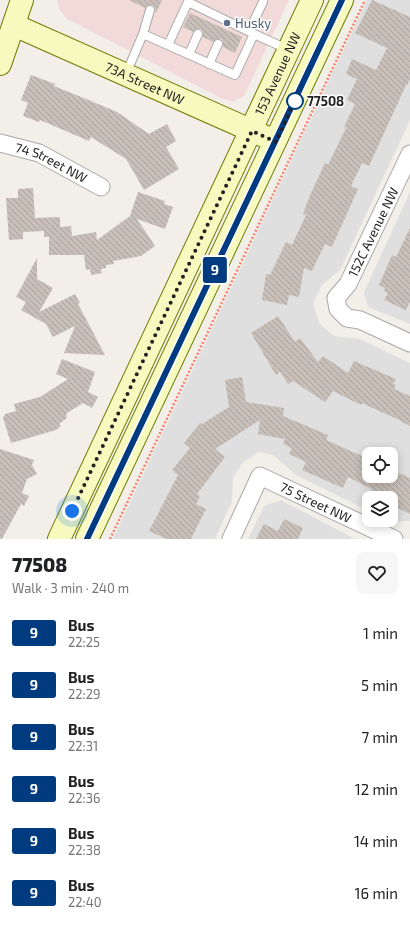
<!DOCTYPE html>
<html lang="en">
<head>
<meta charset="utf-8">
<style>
  :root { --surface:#fff; --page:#f6f6f6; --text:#202124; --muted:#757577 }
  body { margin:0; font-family:"Exo 2",sans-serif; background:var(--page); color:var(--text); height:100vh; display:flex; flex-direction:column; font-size:15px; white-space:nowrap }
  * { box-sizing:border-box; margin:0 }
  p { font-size:13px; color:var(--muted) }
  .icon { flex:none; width:22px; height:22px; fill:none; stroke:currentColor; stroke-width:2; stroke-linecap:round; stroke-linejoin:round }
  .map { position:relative; height:539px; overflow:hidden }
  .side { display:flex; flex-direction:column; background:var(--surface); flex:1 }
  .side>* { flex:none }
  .badge { padding:0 8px; border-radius:3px; font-size:14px; line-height:26px }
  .tools { position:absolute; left:362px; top:447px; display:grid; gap:8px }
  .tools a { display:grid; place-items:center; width:36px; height:36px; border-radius:8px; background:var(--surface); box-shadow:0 2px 10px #0003; font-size:20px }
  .you { position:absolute; width:20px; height:20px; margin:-10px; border:3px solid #fff; border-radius:50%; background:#1a73e8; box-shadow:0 0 0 6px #1a73e833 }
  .map>.badge { position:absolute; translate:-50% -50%; box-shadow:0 0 0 2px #fff }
  .round { display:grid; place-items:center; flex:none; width:42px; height:42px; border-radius:8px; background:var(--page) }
  .summary { display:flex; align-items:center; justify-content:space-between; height:68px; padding:0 12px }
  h1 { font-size:19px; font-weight:800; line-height:30px }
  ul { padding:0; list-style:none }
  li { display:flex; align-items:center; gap:12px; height:52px; padding:0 12px }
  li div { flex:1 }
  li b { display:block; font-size:15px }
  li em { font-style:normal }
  li .badge { min-width:44px; font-weight:700; text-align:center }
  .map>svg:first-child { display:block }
  .residential { fill:#e0dfdf; fill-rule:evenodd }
  .commercial { fill:#f2dad9 }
  .building { fill:url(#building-back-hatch) }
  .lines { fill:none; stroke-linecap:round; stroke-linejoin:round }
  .lane-casing { stroke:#a9a9a9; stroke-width:10 }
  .street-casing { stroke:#a9a9a9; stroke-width:19 }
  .secondary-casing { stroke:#707d05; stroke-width:24 }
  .path { stroke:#fa8072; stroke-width:2.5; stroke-dasharray:2 2; stroke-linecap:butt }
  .lane { stroke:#fff; stroke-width:8 }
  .street { stroke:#fff; stroke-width:17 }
  .secondary { stroke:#f7fabf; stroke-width:22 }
  .line-casing { stroke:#fff; stroke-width:9 }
  .line { stroke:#003b80; stroke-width:6 }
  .walk { stroke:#222; stroke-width:4; stroke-dasharray:0 7.2 }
  .service-dot { fill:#5c6f8a; stroke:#fff; stroke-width:1.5 }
  .stop-dot { fill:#fff; stroke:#003b80; stroke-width:2 }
  .labels { text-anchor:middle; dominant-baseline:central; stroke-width:3; stroke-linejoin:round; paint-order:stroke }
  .service-label { font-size:13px; fill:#4e5e75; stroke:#fff; text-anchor:start }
  .street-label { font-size:13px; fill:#222; stroke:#fff }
  .stop-label { font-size:13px; font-weight:bold; fill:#222; stroke:#fff; text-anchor:start }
</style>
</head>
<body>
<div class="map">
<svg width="410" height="539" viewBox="0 0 410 539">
  <defs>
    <pattern id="building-back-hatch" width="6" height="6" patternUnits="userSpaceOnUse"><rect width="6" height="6" fill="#c7bfb8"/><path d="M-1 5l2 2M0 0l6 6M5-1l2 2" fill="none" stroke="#aba49e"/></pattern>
  </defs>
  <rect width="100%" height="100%" fill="#f2efe9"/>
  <path class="residential" d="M367,0H410V120L340,270L322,285L313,303L319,323L334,336L360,339L410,363V521L392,522L388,520H391V498H369V511L296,475L273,455L259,452L243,462L233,478L232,501L215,539H113ZM369,454H391V476H369Z
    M410,192V324L368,307L364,292Z
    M281,500L355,539H248L264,506Z"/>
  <path class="commercial" d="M57,0H289L244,96L233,102L223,99L67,19L59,9Z"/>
  <path class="building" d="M129,0H162L156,13L155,8L152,5H148L145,8Z
    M372,0L410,17V79L407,85H406L369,166L362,163L351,186L358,189L332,247L325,244L312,271L304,268L299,297L289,295L287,305L262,300L266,274L270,275L286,242L292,245L306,215L303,214L310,195L325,163L328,165L346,128L344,127L355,104L347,100L357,79L346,74L352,59L376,70L387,48L355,33Z
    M190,13L242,37L235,53L223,47V43L221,39H217L213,42L203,37V33L201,29H197L193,32L183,27Z
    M31,75L55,84L54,86L91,101L117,112L149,134L167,124L176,141L166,147L179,169L144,190L126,159L91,137L89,141L40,120L39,122L23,116L28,103L21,100Z
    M33,188L35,218L60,217V227L71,226L72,236L96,232L97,240L130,216L138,192L165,201L164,204L173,207L165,229L137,219L155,246L141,256L113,261L114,264L106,265V268L101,269L102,273L91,275L90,269L86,270L84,255H49V237H44V231L23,232V239L9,240L6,198H18V189Z
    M410,228V302L406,310L384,300L388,293L384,291L385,288L379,285L392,255L396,257Z
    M37,258V279L53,288L39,312L75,294L80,303L78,304L105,355L64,353L75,326L53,337L46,324L21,310L26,302L16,297Z
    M278,316L295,342L300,338L318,362L323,356L348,373L354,361L396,379L393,384L396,385L394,389L410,396V426L391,416V413L390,416L362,403L361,405L333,391L325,402L293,381L288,384L280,372L276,375L251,333Z
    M62,359L95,372L88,392L98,397L92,408L83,403L67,413L66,416L67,418L59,424L61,426L56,430L11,443L3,418L5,414L16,411L14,404L40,397L68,379L56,374Z
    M242,377L246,402L284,408L283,416L328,435L326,440L369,459L362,476H393L396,478L399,473L410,478V514L391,505V498H368L372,489L348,477L343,488L302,470L306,462L289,454L292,448L283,444L285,439L258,434L260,420L215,449L225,457L197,494L200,496L196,504L206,509L191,539H167L149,531L178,475L172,470L190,448L184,443L200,423L202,424L229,407L225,380Z
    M0,449L34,460L32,465L37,474L27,479L22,493L29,496L24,506L21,504L2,539H0Z
    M284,519L303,528L298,539H256L264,524L278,531Z"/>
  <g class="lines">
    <g class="lane-casing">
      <path id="lane" d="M249,31L263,2
        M143,34L150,10
        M168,45L188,2L254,34
        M189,54L198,34
        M209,64L218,44
        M126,74L143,34L235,75L254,34L287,49"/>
    </g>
    <g class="street-casing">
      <g id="street">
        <path id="s1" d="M0,143L39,153L101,187"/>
        <path d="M410,154L348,284L336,298L338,309L347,318L360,320L410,343"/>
        <path id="s2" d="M231,539L260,476L394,539"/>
      </g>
    </g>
    <g class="secondary-casing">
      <g id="secondary">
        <path id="s3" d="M14,25L266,137"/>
        <path d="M0,64L22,0"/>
        <path id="s4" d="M59,539L312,0"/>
        <path d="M87,539L342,0"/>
      </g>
    </g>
    <path class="path" d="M110,539L365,0"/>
    <use href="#lane" class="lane"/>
    <use href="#street" class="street"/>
    <use href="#secondary" class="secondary"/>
  </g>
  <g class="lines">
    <g class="line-casing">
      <path id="line" d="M87,539L342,0"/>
    </g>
    <use href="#line" class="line"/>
    <path class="walk" d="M72,511L252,131L276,142L297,96L295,101"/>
  </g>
  <circle class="service-dot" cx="227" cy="23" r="4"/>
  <circle class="stop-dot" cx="295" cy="101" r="8"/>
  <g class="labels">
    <g class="service-label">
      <text x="235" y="23">Husky</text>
    </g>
    <g class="street-label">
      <text stroke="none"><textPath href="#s4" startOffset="514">153 Avenue NW</textPath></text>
      <text stroke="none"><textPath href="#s3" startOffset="143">73A Street NW</textPath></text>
      <text stroke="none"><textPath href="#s1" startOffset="55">74 Street NW</textPath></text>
      <text transform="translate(373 232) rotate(-64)">152C Avenue NW</text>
      <text stroke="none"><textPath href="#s2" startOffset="131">75 Street NW</textPath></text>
    </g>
    <g class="stop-label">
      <text x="307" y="101">77508</text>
    </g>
  </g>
</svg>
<div class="tools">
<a><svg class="icon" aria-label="locate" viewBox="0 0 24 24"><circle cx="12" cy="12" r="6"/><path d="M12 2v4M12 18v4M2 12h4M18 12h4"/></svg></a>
<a><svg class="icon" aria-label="layers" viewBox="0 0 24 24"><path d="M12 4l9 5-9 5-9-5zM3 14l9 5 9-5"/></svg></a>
</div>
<div class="you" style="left:72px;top:511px"></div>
<b class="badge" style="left:215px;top:270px;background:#003b80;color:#fff">9</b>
</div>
<section class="side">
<div class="summary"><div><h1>77508</h1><p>Walk · 3 min · 240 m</p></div><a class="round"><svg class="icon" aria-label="heart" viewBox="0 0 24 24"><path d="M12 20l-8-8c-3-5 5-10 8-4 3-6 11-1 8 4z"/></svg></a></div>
<ul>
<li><span class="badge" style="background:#003b80;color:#fff">9</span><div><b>Bus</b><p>22:25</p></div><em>1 min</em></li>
<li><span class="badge" style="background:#003b80;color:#fff">9</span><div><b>Bus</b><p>22:29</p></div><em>5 min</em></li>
<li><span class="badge" style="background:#003b80;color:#fff">9</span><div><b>Bus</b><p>22:31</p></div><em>7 min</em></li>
<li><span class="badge" style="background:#003b80;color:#fff">9</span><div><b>Bus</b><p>22:36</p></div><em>12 min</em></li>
<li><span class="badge" style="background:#003b80;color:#fff">9</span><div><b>Bus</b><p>22:38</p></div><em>14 min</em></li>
<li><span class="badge" style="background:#003b80;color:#fff">9</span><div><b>Bus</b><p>22:40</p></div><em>16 min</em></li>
</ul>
</section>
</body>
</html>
